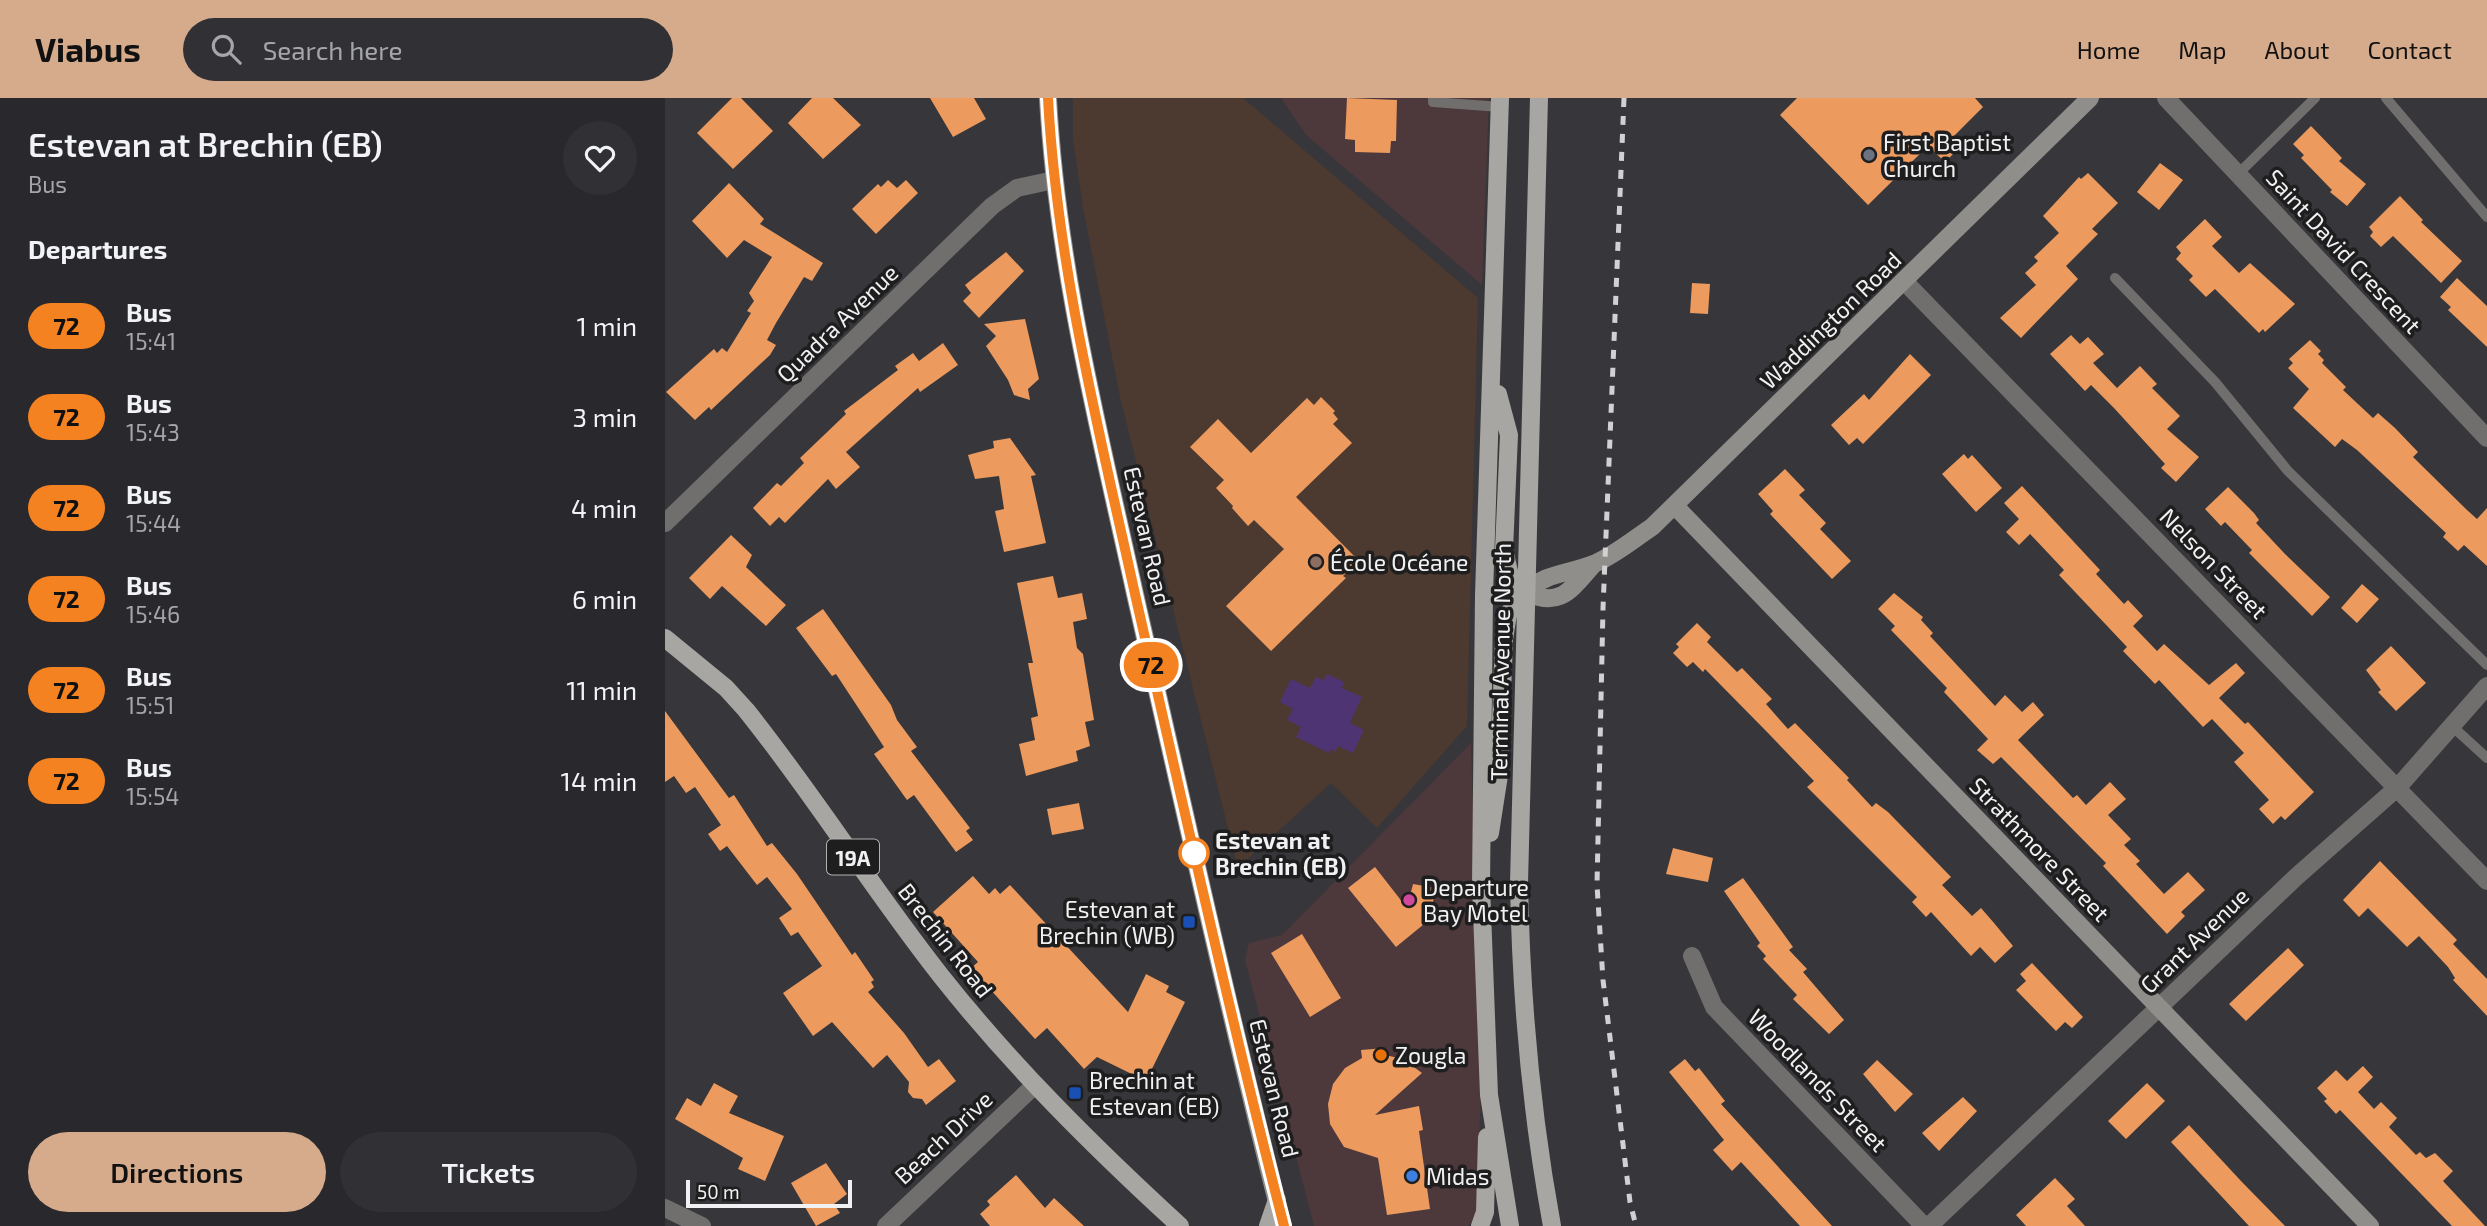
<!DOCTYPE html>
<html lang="en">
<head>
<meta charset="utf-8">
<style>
  :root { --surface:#29282c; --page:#313034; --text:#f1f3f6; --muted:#a5a6a9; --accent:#d6ab8b }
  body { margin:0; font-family:"Exo 2",sans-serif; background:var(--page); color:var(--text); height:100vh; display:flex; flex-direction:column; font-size:26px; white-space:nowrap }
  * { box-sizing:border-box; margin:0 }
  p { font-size:23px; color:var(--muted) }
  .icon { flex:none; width:38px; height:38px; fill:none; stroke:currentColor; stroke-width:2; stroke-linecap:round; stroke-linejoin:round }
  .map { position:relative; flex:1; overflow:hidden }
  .drawer { display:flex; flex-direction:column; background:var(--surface); width:665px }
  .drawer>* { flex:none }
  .badge { padding:0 14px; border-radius:23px; font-size:24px; line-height:46px }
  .scale { position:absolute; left:21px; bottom:18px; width:166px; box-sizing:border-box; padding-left:7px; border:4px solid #f1f0f2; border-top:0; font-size:19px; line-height:24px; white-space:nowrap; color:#f1f0f2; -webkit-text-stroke:5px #1e1e1f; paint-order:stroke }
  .map>.badge { position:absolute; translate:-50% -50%; box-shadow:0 0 0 4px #fff }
  h2 { padding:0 28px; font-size:26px; line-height:63px }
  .round { display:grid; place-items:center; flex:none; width:74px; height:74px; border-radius:37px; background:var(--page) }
  .head { display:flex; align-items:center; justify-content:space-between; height:119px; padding:0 28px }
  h1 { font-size:33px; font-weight:600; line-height:52px }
  .cta { display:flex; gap:14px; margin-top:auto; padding:14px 28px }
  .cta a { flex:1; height:80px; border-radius:42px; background:var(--accent); color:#111; font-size:28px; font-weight:600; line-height:80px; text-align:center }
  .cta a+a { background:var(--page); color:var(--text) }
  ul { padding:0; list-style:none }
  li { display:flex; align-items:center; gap:21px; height:91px; padding:0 28px }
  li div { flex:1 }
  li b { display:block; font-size:26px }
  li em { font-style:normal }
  li .badge { min-width:77px; font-weight:700; text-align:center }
  header { display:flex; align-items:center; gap:42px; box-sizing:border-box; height:98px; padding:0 35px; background:var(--accent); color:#111 }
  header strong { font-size:33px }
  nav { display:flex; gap:38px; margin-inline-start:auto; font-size:24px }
  .search { width:490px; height:63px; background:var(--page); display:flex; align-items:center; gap:18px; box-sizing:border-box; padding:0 24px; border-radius:38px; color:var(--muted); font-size:26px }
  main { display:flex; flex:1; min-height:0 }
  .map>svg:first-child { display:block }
  .commercial { fill:#4d383c }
  .education { fill:#4c3a30 }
  .green { fill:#4f3473 }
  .building { fill:#ec9a5e }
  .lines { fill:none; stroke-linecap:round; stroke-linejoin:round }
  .lane { stroke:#706f6d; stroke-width:10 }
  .street { stroke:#706f6d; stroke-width:18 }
  .secondary { stroke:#8f8e8b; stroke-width:18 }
  .primary { stroke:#a7a6a2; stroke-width:18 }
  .rail { stroke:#d1d0d2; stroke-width:5; stroke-dasharray:9 9; stroke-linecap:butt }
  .line-casing { stroke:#fff; stroke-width:16 }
  .line { stroke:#f58220; stroke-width:10 }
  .worship-dot { fill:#6b7280; stroke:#1e1e1f; stroke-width:2.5 }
  .education-dot { fill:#8d6e63; stroke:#1e1e1f; stroke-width:2.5 }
  .stop-dot { fill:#fff; stroke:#f58220; stroke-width:3.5 }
  .hotel-dot { fill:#d1479c; stroke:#1e1e1f; stroke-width:2.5 }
  .transit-dot { fill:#1a4fb4; stroke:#1e1e1f; stroke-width:2.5 }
  .food-dot { fill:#e8710a; stroke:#1e1e1f; stroke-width:2.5 }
  .shop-dot { fill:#3f7fe0; stroke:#1e1e1f; stroke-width:2.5 }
  .labels { text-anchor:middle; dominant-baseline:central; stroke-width:7; stroke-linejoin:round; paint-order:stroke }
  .shield { fill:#1e1e1f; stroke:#b2b1b3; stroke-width:2 }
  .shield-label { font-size:21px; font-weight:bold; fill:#f1f0f2 }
  .poi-label { font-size:23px; fill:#f1f0f2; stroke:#1e1e1f; text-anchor:start }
  .street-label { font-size:23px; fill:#f1f0f2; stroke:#1e1e1f }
  .stop-label { font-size:23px; font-weight:bold; fill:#f1f0f2; stroke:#1e1e1f; text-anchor:start }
</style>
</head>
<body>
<header>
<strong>Viabus</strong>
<div class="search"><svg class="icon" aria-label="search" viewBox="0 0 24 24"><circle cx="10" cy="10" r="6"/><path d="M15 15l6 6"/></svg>Search here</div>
<nav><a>Home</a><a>Map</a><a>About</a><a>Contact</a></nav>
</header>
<main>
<section class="drawer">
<div class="head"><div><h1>Estevan at Brechin (EB)</h1><p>Bus</p></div><a class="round"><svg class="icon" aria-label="heart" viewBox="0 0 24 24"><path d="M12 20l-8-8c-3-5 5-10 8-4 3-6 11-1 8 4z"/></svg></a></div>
<h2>Departures</h2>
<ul>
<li><span class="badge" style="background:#f58220;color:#111">72</span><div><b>Bus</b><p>15:41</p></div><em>1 min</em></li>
<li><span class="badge" style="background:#f58220;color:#111">72</span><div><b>Bus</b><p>15:43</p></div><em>3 min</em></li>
<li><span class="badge" style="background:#f58220;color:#111">72</span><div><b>Bus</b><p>15:44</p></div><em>4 min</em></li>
<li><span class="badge" style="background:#f58220;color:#111">72</span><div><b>Bus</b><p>15:46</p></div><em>6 min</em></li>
<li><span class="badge" style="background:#f58220;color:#111">72</span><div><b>Bus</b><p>15:51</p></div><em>11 min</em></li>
<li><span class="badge" style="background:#f58220;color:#111">72</span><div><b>Bus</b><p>15:54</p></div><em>14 min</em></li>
</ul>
<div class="cta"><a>Directions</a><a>Tickets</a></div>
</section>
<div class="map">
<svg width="1822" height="1128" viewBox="0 0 1822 1128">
  <rect width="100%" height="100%" fill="#37363a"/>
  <path class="commercial" d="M616,0H824L817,187L641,37Z
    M806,645L816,994L811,1117L803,1128H649L580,862L584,845L617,837Z"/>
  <path class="education" d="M408,0H578L813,200L802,628L712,730L666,685L573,770L455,299L418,110L408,41Z"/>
  <path class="green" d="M662,576L679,584L677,590L697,599L685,625L699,632L688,655L673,648L670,654L666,651L664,655L631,639L636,629L622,622L628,611L615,604L626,581L645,590L651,579L659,582Z"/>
  <path class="building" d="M67,0H76L108,33L68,71L32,35Z
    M147,0H168L196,27L158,61L123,25Z
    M265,0H309L321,21L288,39Z
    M682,0L732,2L731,43H726L725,55L690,54V42L680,41Z
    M1132,0H1310L1318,9L1286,41L1294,50L1280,64L1263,48L1203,107L1115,17Z
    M1646,28L1677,60L1674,63L1701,86L1682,108L1665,94L1667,92L1636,60L1639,57L1628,46Z
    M1495,65L1518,82L1494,112L1472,94Z
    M1423,75L1453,105L1427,131L1433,136L1401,168L1413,181L1356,240L1335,220L1371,187L1360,175L1373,163L1369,159L1394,135L1378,118L1414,79L1416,81Z
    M223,82L232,90L241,82L253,95L211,136L187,111L213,86L216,89Z
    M64,85L99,121L95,126L158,165L147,183L139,179L111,225L102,242L111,247L105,257L46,312L44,309L30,322L1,294L49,251L52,255L57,250L62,254L86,215L82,213L89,203L84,195L107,159L79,142L62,160L27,123Z
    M1735,98L1758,122L1756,124L1797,163L1776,185L1728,138L1716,149L1705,138L1708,134L1704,129Z
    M1540,121L1557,139L1547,148L1574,175L1585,165L1630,206L1600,234L1598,231L1594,235L1550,191L1541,199L1524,182L1528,178L1511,161L1516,155L1511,149Z
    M341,154L359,173L314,220L298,203L306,195L300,187Z
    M1792,180L1822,208V249L1783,212L1786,209L1775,199Z
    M1027,185L1045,186L1043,216L1025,215Z
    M360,221L374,281L363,291L365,302L349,297L343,282L321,248L331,238L319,226Z
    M1406,237L1415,246L1423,239L1439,256L1428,265L1452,290L1475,268L1492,286L1487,290L1515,318L1502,331L1534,359L1511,384L1496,370L1500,366L1449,310L1426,287L1420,293L1385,256Z
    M1645,242L1656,253L1653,256L1659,262L1657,265L1681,289L1678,292L1708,320L1713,315L1730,330L1753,354L1748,359L1802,412L1812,421L1822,410V468L1799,447L1793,453L1778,439L1781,435L1692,352L1677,341L1670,349L1628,310L1644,291L1623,270L1628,265L1624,261Z
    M278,245L293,267L255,294L253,290L181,354L195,369L171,391L163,381L120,425L114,419L105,428L88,410L112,385L116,388L139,365L135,360L181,316L179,313L233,272L230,268L248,255L254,263Z
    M1245,256L1266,277L1198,346L1192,340L1184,347L1166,327L1199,296L1204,302Z
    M656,299L670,313L668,315L673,321L668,326L687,345L631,399L694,463L678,478L681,480L606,553L561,508L619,451L589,422L583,428L567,410L568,408L551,390L559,382L525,349L553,321L586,355L642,300L649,307Z
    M345,340L371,377L366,378L381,445L339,454L330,413L339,411L334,378L310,381L303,357L329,350L328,343Z
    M1299,356L1303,361L1307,357L1337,390L1311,414L1277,376Z
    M1120,371L1140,392L1134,397L1161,425L1155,431L1186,463L1167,481L1105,416L1108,413L1093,396Z
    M1357,388L1435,472L1431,476L1459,506L1463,502L1478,518L1468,528L1492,553L1499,546L1544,587L1571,565L1580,575L1554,600L1580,626L1583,624L1649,694L1620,722L1616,718L1608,726L1594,711L1604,702L1569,664L1579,655L1547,621L1538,629L1494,582L1490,586L1458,553L1462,549L1394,477L1399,472L1365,436L1354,447L1341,434L1354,421L1339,405Z
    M1563,389L1589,415L1594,422L1591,425L1620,456L1665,499L1647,518L1584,455L1587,452L1560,424L1556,428L1540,411Z
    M66,437L87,457L81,469L121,507L101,528L57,488L45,501L24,480Z
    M388,478L393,500L417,495L422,521L408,524L412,550L418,556L429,622L420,624L425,648L411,653L413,663L361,678L354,646L370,642L366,620L373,618L363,565H368L352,485Z
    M1697,486L1714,501L1692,525L1676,510Z
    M1229,495L1258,519L1256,522L1268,535L1265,538L1330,608L1340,597L1357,614L1368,604L1379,617L1353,642L1408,700L1412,697L1421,707L1445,684L1461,701L1443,717L1466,741L1459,747L1475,763L1471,766L1499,796L1523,774L1540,792L1516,814L1520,818L1502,836L1438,768L1441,765L1336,659L1328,666L1312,652L1323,641L1279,594L1282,590L1226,532L1230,528L1213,511Z
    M158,511L226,607L232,622L252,649L246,653L305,730L301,733L308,742L291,754L249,697L242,702L209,656L219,649L171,576L167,578L131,530Z
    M1032,525L1046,539L1042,544L1072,574L1077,570L1107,601L1101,606L1123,631L1130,625L1184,680L1182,682L1207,709L1211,705L1223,714L1258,750L1286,779L1277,787L1307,818L1316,810L1329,825L1348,848L1330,865L1315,849L1306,858L1266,814L1261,819L1247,804L1252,799L1142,689L1149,683L1103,635L1040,571L1038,574L1028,564L1022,569L1008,555L1014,549L1011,546Z
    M1726,548L1761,585L1731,613L1713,594L1716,592L1701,572Z
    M0,613L64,700L69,697L102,748L107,745L132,776L187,857L190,854L209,882L206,884L209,889L203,894L239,935L263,969L274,961L291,983L261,1007L257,1001L248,1000L243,994L244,984L222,957L208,970L167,924L148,938L118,895L157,868L133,834L126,838L114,820L127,811L102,779L92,787L62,748L55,753L43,736L56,727L30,689L21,695L9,678L0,684Z
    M414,705L419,731L387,737L382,711Z
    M1008,750L1048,760L1043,784L1001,776Z
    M1715,763L1792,842L1788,846L1822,881V918L1788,882L1790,880L1783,869L1754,838L1742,849L1703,810L1694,819L1678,802Z
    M710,769L742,810L748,786L771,790L764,822L731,849L683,790Z
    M308,778L324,796L330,790L335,796L345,787L463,914L481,876L504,888L501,894L520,904L481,983L432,959L419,971L382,930L370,941L306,870L313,864L268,814Z
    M1078,780L1128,849L1124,852L1142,871L1138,874L1179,922L1164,936L1128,901L1132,897L1098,861L1101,858L1092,848L1095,845L1059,793Z
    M637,836L676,900L645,919L606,855Z
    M1623,850L1639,867L1581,923L1564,906Z
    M1367,865L1418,919L1407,930L1400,924L1391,933L1351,892L1361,883L1355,876Z
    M720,950V957L738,961L757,975L710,1017L754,1008L758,1032L754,1033L765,1111L722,1117L713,1060L679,1049L665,1026L663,1006L668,986L680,970L697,960L696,952Z
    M1020,961L1030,973L1034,970L1060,1003L1056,1006L1167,1128H1135L1076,1064L1067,1073L1048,1052L1059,1042L1004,974Z
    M1212,962L1248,996L1230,1014L1198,976Z
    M1698,968L1708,979L1693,994L1709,1011L1716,1004L1732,1020L1724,1029L1751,1057L1755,1054L1761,1060L1770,1055L1788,1073L1778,1083L1820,1128H1787L1675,1012L1671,1016L1659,1003L1662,1001L1652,990L1671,972L1682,983Z
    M49,985L73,998L64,1015L119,1038L100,1083L73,1071L78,1060L10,1021L22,1000L36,1008Z
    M1482,985L1500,1003L1461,1041L1443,1023Z
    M1298,999L1312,1013L1274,1053L1257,1035Z
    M1524,1027L1576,1083L1620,1128H1584L1506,1044Z
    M161,1065L182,1096L169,1106L175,1115L151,1128L126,1085Z
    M351,1077L380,1110L389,1100L419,1128H325L315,1116L325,1107L322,1103Z
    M1390,1080L1410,1101L1402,1108L1420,1128H1361L1351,1117Z"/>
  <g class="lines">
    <path class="lane" d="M768,0V4L835,9
      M1721,0L1822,119
      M1573,76L1650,0
      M1450,180L1550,284L1623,373L1822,567
      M1788,629L1822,660"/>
    <path class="street" d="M1501,0L1822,340
      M1239,183L1822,783
      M0,425L327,108L352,90L389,82
      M1027,858L1049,909L1259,1128
      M0,1110L37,1128
      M221,1128L370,987
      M1264,1128L1631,779L1733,689L1822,588"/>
    <path class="secondary" d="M383,0C392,168 434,332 470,496C518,707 565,918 618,1128
      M1010,408L1705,1128
      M929,466C906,491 896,511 860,494C881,474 905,476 931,465C951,456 969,441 987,429L1425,0"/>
    <path class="primary" d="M835,0L819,497L816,788L824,997L845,1128
      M874,0L854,785C856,901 866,1014 887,1128
      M833,296L844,337L839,452L845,478L860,494
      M0,540L61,590L81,612C150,698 208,792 276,878C348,969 430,1050 515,1128
      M825,735L834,677L839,541L843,516L860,494
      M603,1128L612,1102
      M815,1128L820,1114L822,1039"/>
    <path class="rail" d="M959,0L938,510L932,787L938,882L965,1104L971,1128"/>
  </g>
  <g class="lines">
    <g class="line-casing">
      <path id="line" d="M383,0C392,168 434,332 470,496C518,707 565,918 619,1128"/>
    </g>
    <use href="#line" class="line"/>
  </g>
  <circle class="worship-dot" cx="1204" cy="57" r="7"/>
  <circle class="education-dot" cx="651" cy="464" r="7"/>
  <circle class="stop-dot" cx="529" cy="755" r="14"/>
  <circle class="hotel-dot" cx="744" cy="802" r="7"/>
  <g class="transit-dot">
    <rect x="517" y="817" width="14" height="14" rx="3.5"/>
    <rect x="403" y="988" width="14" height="14" rx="3.5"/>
  </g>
  <circle class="food-dot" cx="716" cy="957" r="7"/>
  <circle class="shop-dot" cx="747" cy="1078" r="7"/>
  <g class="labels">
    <rect class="shield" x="162" y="741.5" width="52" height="35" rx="5"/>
    <g class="shield-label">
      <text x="188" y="759">19A</text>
    </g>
    <g class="poi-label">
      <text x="1218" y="44">First Baptist<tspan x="1218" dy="26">Church</tspan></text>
      <text x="665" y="464">École Océane</text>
      <text x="758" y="789">Departure<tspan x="758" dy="26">Bay Motel</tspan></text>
      <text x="510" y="811" text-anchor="end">Estevan at<tspan x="510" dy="26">Brechin (WB)</tspan></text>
      <text x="730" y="957">Zougla</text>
      <text x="424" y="982">Brechin at<tspan x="424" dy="26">Estevan (EB)</tspan></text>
      <text x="761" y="1078">Midas</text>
    </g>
    <g class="street-label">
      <text transform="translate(1679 153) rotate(47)">Saint David Crescent</text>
      <text transform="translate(1165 222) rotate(-44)">Waddington Road</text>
      <text transform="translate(172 225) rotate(-44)">Quadra Avenue</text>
      <text transform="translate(483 438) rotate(77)">Estevan Road</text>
      <text transform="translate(1549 465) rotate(46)">Nelson Street</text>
      <text transform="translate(835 564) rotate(-89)">Terminal Avenue North</text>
      <text transform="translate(1375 751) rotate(46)">Strathmore Street</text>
      <text transform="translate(281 842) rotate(52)">Brechin Road</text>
      <text transform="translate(1529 842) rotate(-44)">Grant Avenue</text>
      <text transform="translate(1153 982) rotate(46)">Woodlands Street</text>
      <text transform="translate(610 990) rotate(76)">Estevan Road</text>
      <text transform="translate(278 1039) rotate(-43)">Beach Drive</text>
    </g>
    <g class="stop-label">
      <text x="550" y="742">Estevan at<tspan x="550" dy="26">Brechin (EB)</tspan></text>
    </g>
  </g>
</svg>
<div class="scale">50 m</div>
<b class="badge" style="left:486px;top:567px;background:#f58220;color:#111">72</b>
</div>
</main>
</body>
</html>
